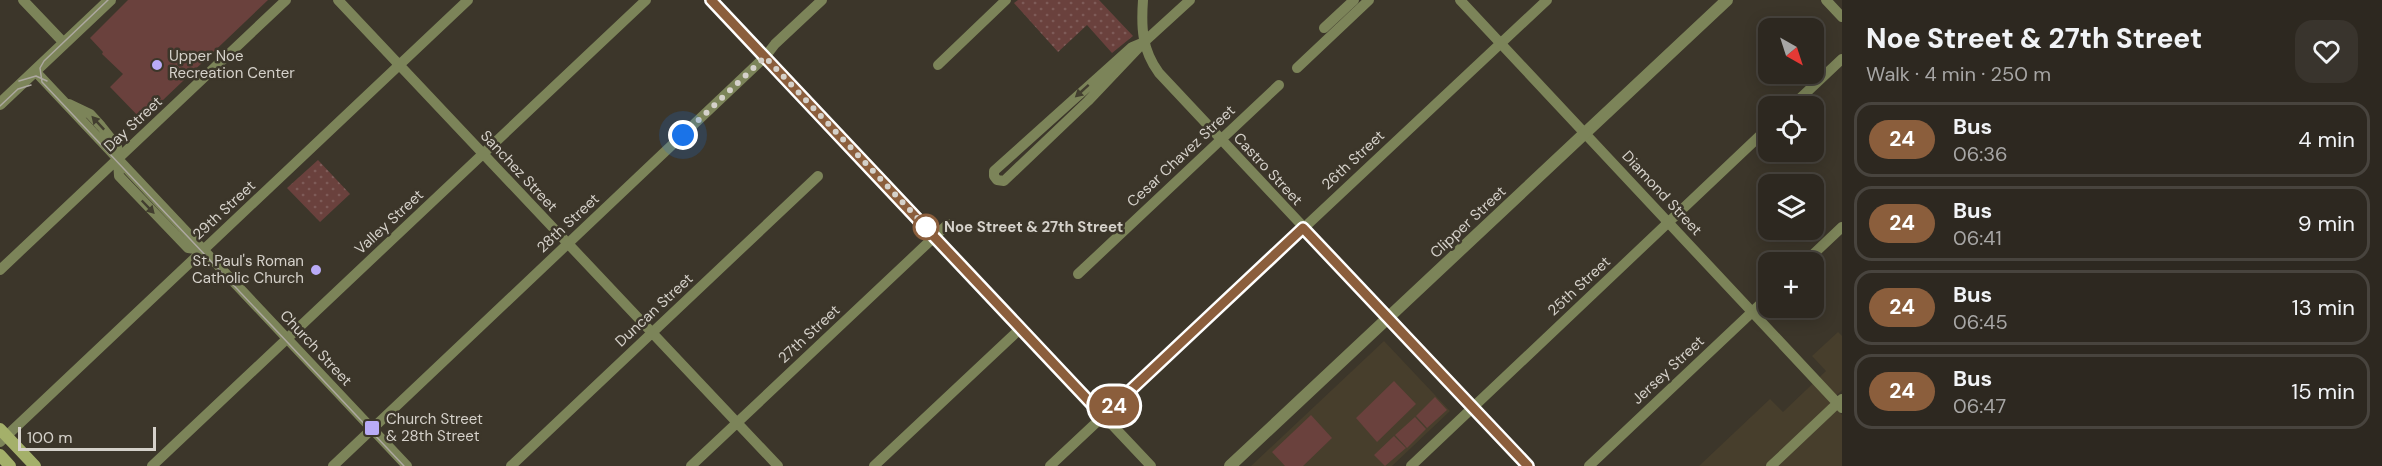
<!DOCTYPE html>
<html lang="en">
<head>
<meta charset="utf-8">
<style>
  :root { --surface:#2d2820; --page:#39342d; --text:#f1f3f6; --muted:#a7a6a5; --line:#48443e }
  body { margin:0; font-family:"DM Sans",sans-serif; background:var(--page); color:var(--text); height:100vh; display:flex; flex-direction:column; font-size:22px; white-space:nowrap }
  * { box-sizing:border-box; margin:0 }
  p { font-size:20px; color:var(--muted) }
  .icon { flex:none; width:33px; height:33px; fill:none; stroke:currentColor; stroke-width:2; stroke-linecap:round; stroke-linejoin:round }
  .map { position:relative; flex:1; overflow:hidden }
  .side { display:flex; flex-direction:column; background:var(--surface); width:540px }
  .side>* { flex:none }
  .badge { padding:0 12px; border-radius:20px; font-size:21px; line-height:39px }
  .needle { width:39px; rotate:141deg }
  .fabs { position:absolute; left:1758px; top:18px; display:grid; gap:12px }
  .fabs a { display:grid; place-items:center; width:66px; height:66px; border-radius:12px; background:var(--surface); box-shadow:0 3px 15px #0003,0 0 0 2px var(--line); font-size:30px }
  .scale { position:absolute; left:18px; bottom:15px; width:138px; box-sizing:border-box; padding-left:6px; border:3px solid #d5d1ca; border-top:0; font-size:16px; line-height:21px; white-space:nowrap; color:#d5d1ca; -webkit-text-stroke:4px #3c362a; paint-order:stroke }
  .you { position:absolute; width:30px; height:30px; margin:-15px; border:4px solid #fff; border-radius:50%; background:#1a73e8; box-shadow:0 0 0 9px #1a73e833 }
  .map>.badge { position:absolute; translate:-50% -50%; box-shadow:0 0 0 3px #fff }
  .round { display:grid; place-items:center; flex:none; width:63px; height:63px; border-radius:18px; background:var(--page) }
  .headline { display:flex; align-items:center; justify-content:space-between; height:102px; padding:0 24px }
  h1 { font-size:28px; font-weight:800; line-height:45px }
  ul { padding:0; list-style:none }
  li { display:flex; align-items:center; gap:18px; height:75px; margin:0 12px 9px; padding:0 12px; border:3px solid var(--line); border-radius:18px }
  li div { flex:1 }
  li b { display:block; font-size:22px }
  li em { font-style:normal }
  li .badge { min-width:66px; font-weight:700; text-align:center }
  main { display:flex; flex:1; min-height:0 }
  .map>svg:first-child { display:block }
  .built { fill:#473e2c }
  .park { fill:url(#park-dots) }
  .garden { fill:#6a413d }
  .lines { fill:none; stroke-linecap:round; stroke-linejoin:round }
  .minor { stroke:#7c8459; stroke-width:10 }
  .tertiary { stroke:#7c8459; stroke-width:12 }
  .secondary { stroke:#a4b06a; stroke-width:12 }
  .tram { stroke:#ada8a0; stroke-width:1.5 }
  .oneway { fill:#423e2f }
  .line-casing { stroke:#fff; stroke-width:14 }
  .line { stroke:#8b5e3c; stroke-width:9 }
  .walk { stroke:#d5d1ca; stroke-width:6; stroke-dasharray:0 10.8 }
  .poi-dot { fill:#b9abf7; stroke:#3c362a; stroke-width:2 }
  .stop-dot { fill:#fff; stroke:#8b5e3c; stroke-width:3 }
  .labels { text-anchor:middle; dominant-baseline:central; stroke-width:5; stroke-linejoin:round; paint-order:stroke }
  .poi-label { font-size:15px; fill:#d5d1ca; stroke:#3c362a; text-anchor:start }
  .street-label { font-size:15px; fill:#d5d1ca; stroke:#3c362a }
  .stop-label { font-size:15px; font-weight:bold; fill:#d5d1ca; stroke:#3c362a; text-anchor:start }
</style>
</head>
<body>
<main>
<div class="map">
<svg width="1842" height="466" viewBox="0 0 1842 466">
  <defs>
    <pattern id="park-dots" width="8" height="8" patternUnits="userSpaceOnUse" patternTransform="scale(1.5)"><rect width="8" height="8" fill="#6a413d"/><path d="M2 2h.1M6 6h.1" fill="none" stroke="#7e5b58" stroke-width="1.8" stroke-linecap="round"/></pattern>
  </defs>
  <rect width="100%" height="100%" fill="#3c362a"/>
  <path class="built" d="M1838,332L1842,336V390L1830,402L1842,415V466H1699L1770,399L1783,412L1826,371L1812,356Z
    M1384,341L1450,411L1392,466H1251Z"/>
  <path class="park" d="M1018,0H1099L1133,36L1112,53L1087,25L1058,52L1014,3Z
    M318,160L350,194L320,222L287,188Z"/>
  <path class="garden" d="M128,0H268L142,120L110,87L123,74L102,54L103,52L90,38Z
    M1394,381L1416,404L1377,442L1356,418Z
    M1435,397L1447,410L1427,428L1416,416Z
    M1311,415L1332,438L1303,466H1285L1272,452Z
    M1415,417L1426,429L1407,448L1395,435Z
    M1394,436L1406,448L1385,466L1374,455Z"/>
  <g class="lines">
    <path class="minor" d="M23,0L64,43
      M338,0L778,466
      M711,0L1151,466
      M1143,0C1141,28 1142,50 1159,73L1388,317
      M1460,0L1842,408
      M1826,0L1842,17
      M1324,28L1354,0
      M1144,42L1132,47L994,171V176L997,180L1004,181L1088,101L1144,42L1190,0
      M938,65L1006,0
      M1297,68L1369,0
      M35,71L407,466
      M69,104L90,114L101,126L117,146L119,176L188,248L203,250
      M1792,106L1842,59
      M1805,262L1842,227
      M0,270L286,0
      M1078,274L1279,85
      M0,442L468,0
      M152,466L646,0
      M333,466L765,57L775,44L822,0
      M511,466L818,176
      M691,466L948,224
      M874,466L1020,329
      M1050,466L1547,0
      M1411,466L1768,128
      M1589,466L1768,297
      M1771,466L1842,399"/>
    <path class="tertiary" d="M0,104L110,0
      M1388,317L1528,466
      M1230,466L1727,0"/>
    <path class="secondary" d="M0,429L35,466
      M0,455L10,466"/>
    <path class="tram" d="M108,0L44,61L40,68L42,82L404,466
      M19,81L36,76L47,81
      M0,106L18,89L31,85"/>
  </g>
  <defs><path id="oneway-solid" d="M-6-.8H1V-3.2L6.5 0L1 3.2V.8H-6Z" transform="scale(1.5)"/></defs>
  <g class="oneway">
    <use href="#oneway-solid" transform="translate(1082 91) rotate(138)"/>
    <use href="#oneway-solid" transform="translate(98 123) rotate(-133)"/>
    <use href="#oneway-solid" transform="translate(148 207) rotate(46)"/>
  </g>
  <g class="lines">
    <g class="line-casing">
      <path id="line" d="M711,0L1103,416L1303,228L1528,466"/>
    </g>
    <use href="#line" class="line"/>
    <path class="walk" d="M683,135L765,57L926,227"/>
  </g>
  <g class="poi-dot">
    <circle cx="157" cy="65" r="6"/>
    <circle cx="316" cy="270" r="6"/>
    <rect x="364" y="420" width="16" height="16" rx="3"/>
  </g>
  <circle class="stop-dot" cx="926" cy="227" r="12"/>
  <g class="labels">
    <g class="poi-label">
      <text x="169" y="56">Upper Noe<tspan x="169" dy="17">Recreation Center</tspan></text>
      <text x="304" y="261" text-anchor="end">St. Paul's Roman<tspan x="304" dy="17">Catholic Church</tspan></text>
      <text x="386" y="419">Church Street<tspan x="386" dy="17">&amp; 28th Street</tspan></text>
    </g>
    <g class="street-label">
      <text transform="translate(133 124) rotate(-43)">Day Street</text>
      <text transform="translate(1181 156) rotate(-43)">Cesar Chavez Street</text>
      <text transform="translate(1353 160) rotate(-43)">26th Street</text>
      <text transform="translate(1268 169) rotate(47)">Castro Street</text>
      <text transform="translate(519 171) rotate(47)">Sanchez Street</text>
      <text transform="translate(1662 193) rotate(47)">Diamond Street</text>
      <text transform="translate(224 210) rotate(-43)">29th Street</text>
      <text transform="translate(389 222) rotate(-43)">Valley Street</text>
      <text transform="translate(1468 222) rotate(-43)">Clipper Street</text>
      <text transform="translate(568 223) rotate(-43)">28th Street</text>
      <text transform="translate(1579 286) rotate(-43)">25th Street</text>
      <text transform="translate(654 310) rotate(-43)">Duncan Street</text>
      <text transform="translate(809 334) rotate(-43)">27th Street</text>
      <text transform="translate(316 348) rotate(47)">Church Street</text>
      <text transform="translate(1668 370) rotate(-43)">Jersey Street</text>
    </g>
    <g class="stop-label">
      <text x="944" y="227">Noe Street &amp; 27th Street</text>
    </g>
  </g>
</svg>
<div class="fabs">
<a><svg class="needle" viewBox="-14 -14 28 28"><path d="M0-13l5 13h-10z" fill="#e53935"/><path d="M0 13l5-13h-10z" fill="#a7a6a5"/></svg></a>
<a><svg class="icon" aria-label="locate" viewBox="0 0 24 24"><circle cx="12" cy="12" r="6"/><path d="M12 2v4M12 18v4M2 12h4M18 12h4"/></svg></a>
<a><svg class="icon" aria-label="layers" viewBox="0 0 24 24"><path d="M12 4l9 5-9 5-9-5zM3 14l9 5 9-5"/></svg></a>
<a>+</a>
</div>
<div class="scale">100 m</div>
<div class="you" style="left:683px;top:135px"></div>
<b class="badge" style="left:1114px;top:406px;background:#8b5e3c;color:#fff">24</b>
</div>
<section class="side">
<div class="headline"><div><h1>Noe Street &amp; 27th Street</h1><p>Walk · 4 min · 250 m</p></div><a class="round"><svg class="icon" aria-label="heart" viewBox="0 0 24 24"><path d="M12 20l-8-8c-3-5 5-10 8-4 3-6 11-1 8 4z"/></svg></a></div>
<ul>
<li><span class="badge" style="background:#8b5e3c;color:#fff">24</span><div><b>Bus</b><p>06:36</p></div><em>4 min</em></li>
<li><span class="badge" style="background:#8b5e3c;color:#fff">24</span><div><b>Bus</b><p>06:41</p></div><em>9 min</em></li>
<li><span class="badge" style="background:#8b5e3c;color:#fff">24</span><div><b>Bus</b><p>06:45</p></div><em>13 min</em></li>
<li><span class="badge" style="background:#8b5e3c;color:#fff">24</span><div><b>Bus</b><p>06:47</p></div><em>15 min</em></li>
</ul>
</section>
</main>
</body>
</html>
